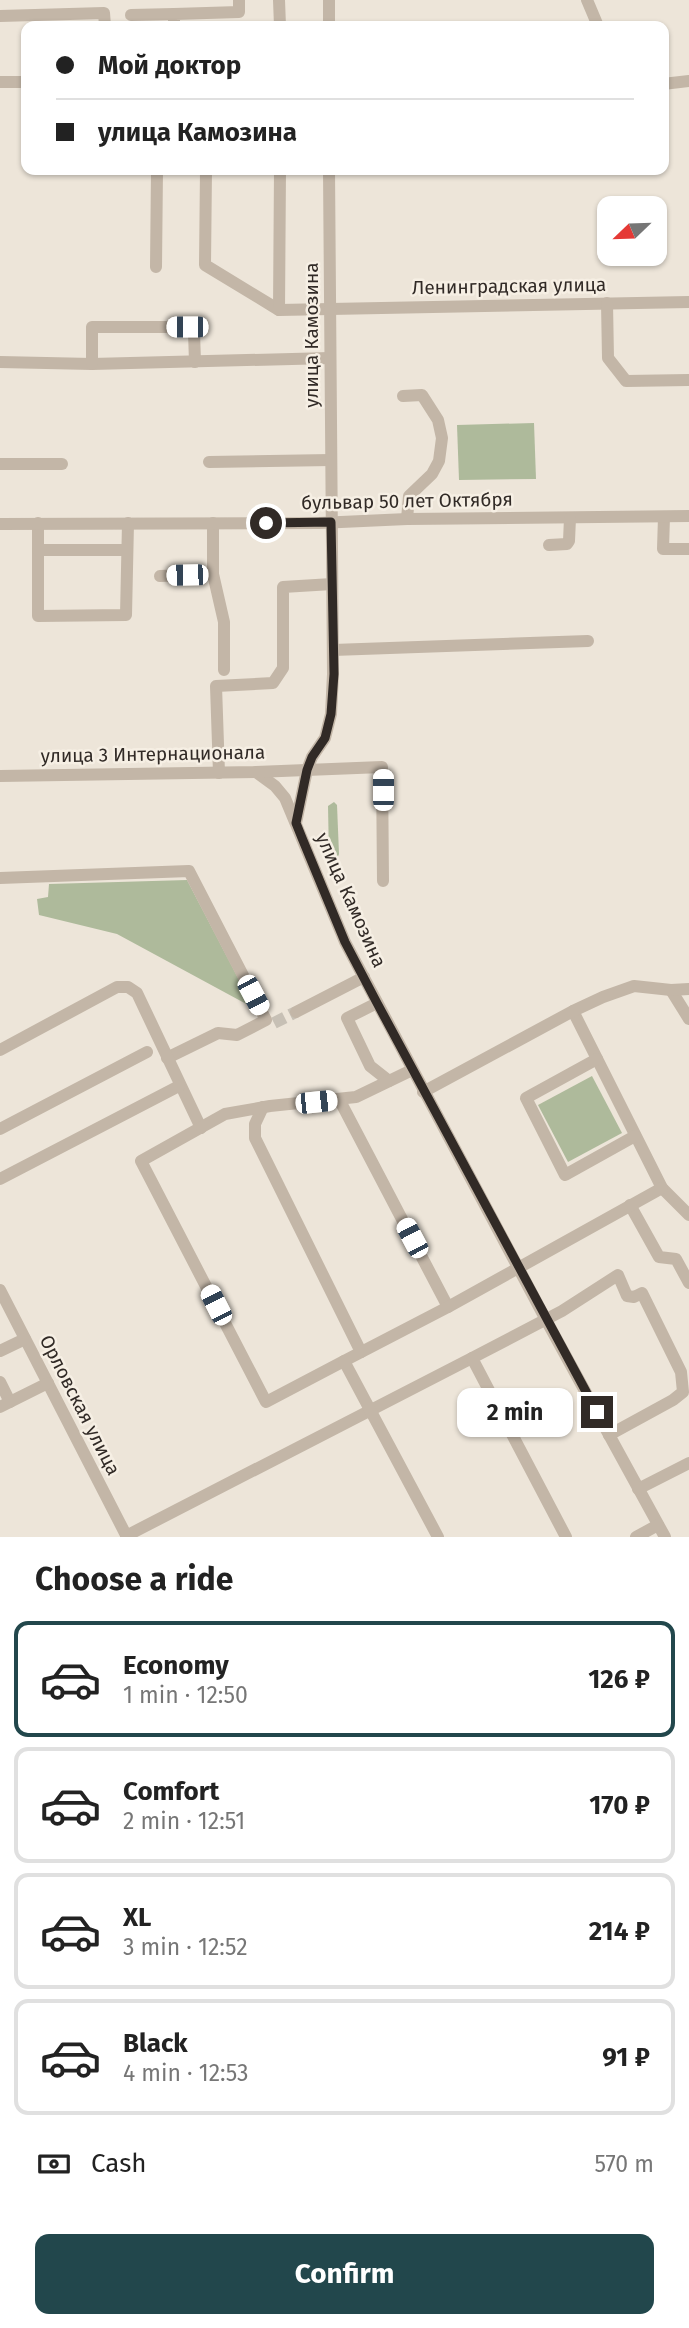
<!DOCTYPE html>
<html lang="en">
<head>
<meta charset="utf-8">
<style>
	:root { --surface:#fff; --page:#f2f2f2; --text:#222; --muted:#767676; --line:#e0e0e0; --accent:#22474c }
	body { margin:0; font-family:"Fira Sans",sans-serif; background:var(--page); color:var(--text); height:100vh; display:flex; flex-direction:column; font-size:26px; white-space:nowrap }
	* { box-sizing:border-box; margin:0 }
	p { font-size:23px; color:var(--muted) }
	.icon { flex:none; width:38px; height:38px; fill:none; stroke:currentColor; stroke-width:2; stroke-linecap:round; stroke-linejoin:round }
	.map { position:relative; height:1537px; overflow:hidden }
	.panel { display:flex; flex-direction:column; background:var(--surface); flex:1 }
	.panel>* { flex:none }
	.guide { position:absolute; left:21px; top:21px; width:648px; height:154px; border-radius:14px; box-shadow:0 2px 5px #0004; display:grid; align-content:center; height:154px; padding:0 35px; background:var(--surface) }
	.needle { width:46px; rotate:247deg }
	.buttons { position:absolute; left:597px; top:196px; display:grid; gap:14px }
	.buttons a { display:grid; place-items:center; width:70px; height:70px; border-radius:14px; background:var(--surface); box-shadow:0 2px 5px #0004; font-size:35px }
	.end { position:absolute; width:32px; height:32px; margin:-16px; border:9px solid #312a26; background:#fff; box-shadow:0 0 0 4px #fff }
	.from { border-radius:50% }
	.bubble { position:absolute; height:49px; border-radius:14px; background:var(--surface); box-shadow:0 2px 5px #0004; font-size:23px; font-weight:700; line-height:49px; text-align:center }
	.car { position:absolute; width:21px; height:42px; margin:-21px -10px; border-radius:9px; box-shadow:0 0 5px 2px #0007; background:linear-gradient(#fff 24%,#345 0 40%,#fff 0 76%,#345 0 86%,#fff 0) }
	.guide b { display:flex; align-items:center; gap:24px; height:66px; font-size:26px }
	.guide b+b { border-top:2px solid var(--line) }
	.guide i { width:18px; height:18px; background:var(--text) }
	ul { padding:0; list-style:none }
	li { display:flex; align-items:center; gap:21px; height:116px; margin:0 14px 10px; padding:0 21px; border:4px solid var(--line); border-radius:14px }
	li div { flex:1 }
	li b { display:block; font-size:26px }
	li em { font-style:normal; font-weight:700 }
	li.active { border-color:var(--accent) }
	li>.icon { width:63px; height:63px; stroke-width:1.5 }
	h2 { padding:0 35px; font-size:32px; line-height:84px }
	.pay { display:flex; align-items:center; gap:18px; height:77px; padding:0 35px; font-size:26px }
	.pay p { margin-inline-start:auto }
	.cta { display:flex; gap:14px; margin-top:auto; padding:14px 35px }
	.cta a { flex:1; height:80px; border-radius:14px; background:var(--accent); color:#fff; font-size:28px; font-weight:700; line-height:80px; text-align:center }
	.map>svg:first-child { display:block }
</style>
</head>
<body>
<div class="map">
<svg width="689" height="1537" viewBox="0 0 689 1537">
	<rect width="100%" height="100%" fill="#ede5d9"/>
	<g fill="#aeba9b">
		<path d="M534 423 536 479 459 480 457 425Z"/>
		<path d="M334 802 337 805 339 854 337 859 334 860 329 857 328 806Z"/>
		<path d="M187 880 250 1001V1006L117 934 39 915 37 899 48 897 49 884Z"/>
		<path d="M592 1076 622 1133 568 1162 538 1105Z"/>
	</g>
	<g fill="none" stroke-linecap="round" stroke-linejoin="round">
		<path stroke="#c7c0b5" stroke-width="12" stroke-dasharray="12 6" stroke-linecap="butt" d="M274 1023 296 1012"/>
		<g stroke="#c3b6a7" stroke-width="12">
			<path d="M279 0 280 26"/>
			<path d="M329 0V26"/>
			<path d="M587 0 598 26"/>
			<path d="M131 15 174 14"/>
			<path d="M0 16 104 13 105 26"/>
			<path d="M174 26V14L239 12V0"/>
			<path d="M0 82H26"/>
			<path d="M663 84 689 81"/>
			<path d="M206 170 205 265 279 310"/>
			<path d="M280 170 279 310 689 302"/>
			<path d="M156 267 157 170"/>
			<path d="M607 303 608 358 626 381 689 380"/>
			<path d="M0 362 92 364 330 358"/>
			<path d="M92 364V327H187L194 332 195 362"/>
			<path d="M403 396 422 395 438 420 442 438 439 461 432 474 409 496 407 519"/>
			<path d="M209 462 331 460"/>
			<path d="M0 464H62"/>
			<path d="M664 517 663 549H689"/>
			<path d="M38 523V616L126 615 128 523"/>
			<path d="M213 523V574L224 622V670"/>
			<path d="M0 524 319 523 407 519 689 516"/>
			<path d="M549 545 567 544 569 541 570 518"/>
			<path d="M38 550H127"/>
			<path d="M160 576 213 574"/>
			<path d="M333 650 588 641"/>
			<path d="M256 772 275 786 285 798 345 942 545 1318 665 1537"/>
			<path d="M219 773 216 686 273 683 283 668V587L332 584"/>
			<path d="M0 776 256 772 382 767 383 881"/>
			<path d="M296 823 307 770 312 757 325 738 331 714 333 674 329 170"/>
			<path d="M0 878 189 871 266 1020 237 1035 218 1033 167 1058"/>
			<path d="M671 990 689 1019"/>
			<path d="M377 1003 347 1018 370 1066 389 1081"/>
			<path d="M573 1011 662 1188 689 1215"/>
			<path d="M296 1012 364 977"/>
			<path d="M0 1050 117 987H128L137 993 201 1128"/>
			<path d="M597 1059 526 1098 565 1175 635 1136"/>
			<path d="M423 1092 573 1011 603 997 634 986 671 990 689 989"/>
			<path d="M339 1099 448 1307"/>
			<path d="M263 1107 255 1124V1138L361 1352"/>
			<path d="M0 1129 147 1052"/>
			<path d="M0 1179 179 1086"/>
			<path d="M630 1205 659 1257 676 1259 689 1283"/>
			<path d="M0 1290 127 1537"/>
			<path d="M0 1351 25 1339"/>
			<path d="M344 1361 266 1402 141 1161 225 1114 270 1106 356 1097 412 1070"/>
			<path d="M0 1382 10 1402"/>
			<path d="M0 1407 48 1383"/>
			<path d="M638 1489 689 1463"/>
			<path d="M126 1536 472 1358"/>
			<path d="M438 1537 344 1361 448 1307 662 1188"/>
			<path d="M566 1537 472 1358 562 1311 618 1275 627 1296 634 1297 642 1293 681 1372 683 1392 673 1400 609 1435"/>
			<path d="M636 1537 658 1525"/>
		</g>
	</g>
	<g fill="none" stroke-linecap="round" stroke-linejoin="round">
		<path stroke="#312a26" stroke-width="9" d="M266 523 331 522 334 674 331 714 325 738 312 757 307 770 296 823 302 838 345 942 377 1003 597 1412"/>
	</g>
	<g text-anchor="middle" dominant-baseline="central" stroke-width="5" stroke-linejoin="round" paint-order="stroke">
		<g font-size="19" fill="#312a26" stroke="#f6efe4">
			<text transform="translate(509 286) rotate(-1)">Ленинградская улица</text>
			<text transform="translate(311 335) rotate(-90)">улица Камозина</text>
			<text transform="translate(407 501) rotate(-1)">бульвар 50 лет Октября</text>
			<text transform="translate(153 754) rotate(-1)">улица 3 Интернационала</text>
			<text transform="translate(351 900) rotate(66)">улица Камозина</text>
			<text transform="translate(80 1405) rotate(63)">Орловская улица</text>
		</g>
	</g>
</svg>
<div class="buttons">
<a><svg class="needle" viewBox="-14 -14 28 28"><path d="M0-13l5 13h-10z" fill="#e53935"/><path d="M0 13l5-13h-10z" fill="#767676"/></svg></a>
</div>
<i class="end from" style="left:266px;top:523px"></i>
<i class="end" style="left:597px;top:1412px"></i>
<div class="bubble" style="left:457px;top:1388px;width:116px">2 min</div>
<i class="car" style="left:187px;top:327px;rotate:270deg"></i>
<i class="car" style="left:187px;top:575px;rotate:269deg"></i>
<i class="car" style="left:383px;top:790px;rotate:0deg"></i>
<i class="car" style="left:253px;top:995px;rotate:152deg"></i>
<i class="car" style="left:316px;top:1102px;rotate:84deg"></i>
<i class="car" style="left:412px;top:1238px;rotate:332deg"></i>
<i class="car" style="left:216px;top:1305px;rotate:333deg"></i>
<div class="guide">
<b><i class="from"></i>Мой доктор</b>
<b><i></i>улица Камозина</b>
</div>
</div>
<section class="panel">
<h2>Choose a ride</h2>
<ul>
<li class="active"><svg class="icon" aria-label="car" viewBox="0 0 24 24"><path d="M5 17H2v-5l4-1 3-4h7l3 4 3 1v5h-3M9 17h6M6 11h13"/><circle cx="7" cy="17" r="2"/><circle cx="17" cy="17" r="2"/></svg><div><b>Economy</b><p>1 min · 12:50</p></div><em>126 ₽</em></li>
<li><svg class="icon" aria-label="car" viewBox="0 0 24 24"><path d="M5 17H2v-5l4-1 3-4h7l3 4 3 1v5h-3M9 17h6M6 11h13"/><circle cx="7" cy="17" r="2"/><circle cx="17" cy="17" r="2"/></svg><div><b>Comfort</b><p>2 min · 12:51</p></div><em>170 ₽</em></li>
<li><svg class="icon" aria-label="car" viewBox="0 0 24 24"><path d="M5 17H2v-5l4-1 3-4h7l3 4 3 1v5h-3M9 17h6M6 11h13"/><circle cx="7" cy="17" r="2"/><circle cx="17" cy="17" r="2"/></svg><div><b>XL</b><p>3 min · 12:52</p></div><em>214 ₽</em></li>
<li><svg class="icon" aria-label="car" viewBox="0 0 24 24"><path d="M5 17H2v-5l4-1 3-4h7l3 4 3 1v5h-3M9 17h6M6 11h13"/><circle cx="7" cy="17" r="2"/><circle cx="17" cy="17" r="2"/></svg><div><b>Black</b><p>4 min · 12:53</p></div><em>91 ₽</em></li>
</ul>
<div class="pay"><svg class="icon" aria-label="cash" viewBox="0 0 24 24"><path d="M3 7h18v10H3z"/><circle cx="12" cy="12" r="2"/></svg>Cash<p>570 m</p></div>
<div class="cta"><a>Confirm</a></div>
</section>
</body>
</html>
